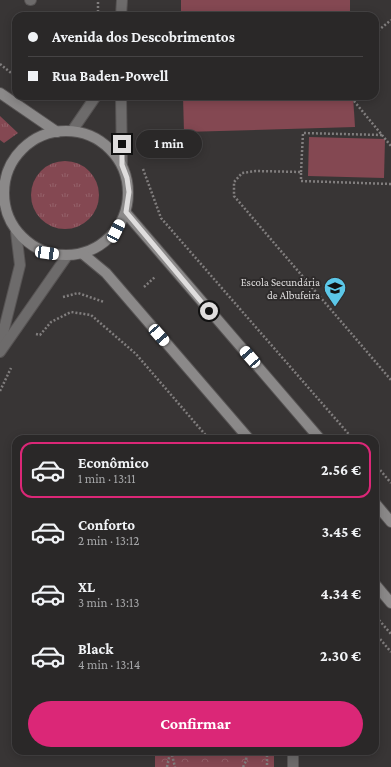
<!DOCTYPE html>
<html lang="pt">
<head>
<meta charset="utf-8">
<style>
	:root { --surface:#2a2828; --page:#323030; --text:#f1f3f6; --muted:#a5a6a8; --line:#464445; --accent:#db2777 }
	body { margin:0; font-family:"Crimson Pro",serif; background:var(--page); color:var(--text); height:100vh; display:flex; flex-direction:column; font-size:15px; white-space:nowrap }
	* { box-sizing:border-box; margin:0 }
	p { font-size:13px; color:var(--muted) }
	.icon { flex:none; width:22px; height:22px; fill:none; stroke:currentColor; stroke-width:2; stroke-linecap:round; stroke-linejoin:round }
	.map { position:relative; flex:1; overflow:hidden }
	.side { position:absolute; left:12px; top:435px; width:367px; height:320px; display:flex; flex-direction:column; background:var(--surface); border-radius:12px; box-shadow:0 2px 10px #0003,0 0 0 1px var(--line) }
	.side>* { flex:none }
	.guide { position:absolute; left:12px; top:12px; width:367px; height:88px; border-radius:12px; box-shadow:0 2px 10px #0003,0 0 0 1px var(--line); display:grid; align-content:center; height:88px; padding:0 16px; background:var(--surface) }
	.end { position:absolute; width:18px; height:18px; margin:-9px; border:5px solid #dfdddd; background:#111; box-shadow:0 0 0 2px #111 }
	.from { border-radius:50% }
	.bubble { position:absolute; height:28px; border-radius:14px; background:var(--surface); box-shadow:0 2px 10px #0003,0 0 0 1px var(--line); font-size:13px; font-weight:700; line-height:28px; text-align:center }
	.car { position:absolute; width:12px; height:24px; margin:-12px -6px; border-radius:5px; box-shadow:0 0 3px 1px #0007; background:linear-gradient(#fff 24%,#345 0 40%,#fff 0 76%,#345 0 86%,#fff 0) }
	.guide b { display:flex; align-items:center; gap:14px; height:38px; font-size:15px }
	.guide b+b { border-top:1px solid var(--line) }
	.guide i { width:10px; height:10px; background:var(--text) }
	ul { padding:7px 0 0; list-style:none }
	li { display:flex; align-items:center; gap:12px; height:56px; margin:0 8px 6px; padding:0 8px; border:2px solid transparent; border-radius:12px }
	li div { flex:1 }
	li b { display:block; font-size:15px }
	li em { font-style:normal; font-weight:700 }
	li.current { border-color:var(--accent) }
	li>.icon { width:36px; height:36px; stroke-width:1.5 }
	.button { display:flex; gap:8px; margin-top:auto; padding:8px 16px }
	.button a { flex:1; height:46px; border-radius:24px; background:var(--accent); color:#fff; font-size:16px; font-weight:700; line-height:46px; text-align:center }
	.map>svg:first-child { display:block }
</style>
</head>
<body>
<div class="map">
<svg width="391" height="767" viewBox="0 0 391 767">
	<defs>
		<pattern id="grass-tufts" width="24" height="20" patternUnits="userSpaceOnUse"><rect width="24" height="20" fill="#844852"/><path d="M3 7l-1-3M5 7V3M7 7l1-3M15 17l-1-3M17 17v-4M19 17l1-3" fill="none" stroke="#95626a"/></pattern>
		<pattern id="park-crowns" width="20" height="18" patternUnits="userSpaceOnUse"><rect width="20" height="18" fill="#844852"/><path d="M2 6a3 3 0 1 1 6 0M12 15a3 3 0 1 1 6 0" fill="none" stroke="#95626a"/></pattern>
	</defs>
	<rect width="100%" height="100%" fill="#383535"/>
	<g fill="url(#grass-tufts)">
		<path d="M0 116 18 133 4 143 0 140Z"/>
		<circle cx="65" cy="195" r="34"/>
	</g>
	<rect fill="url(#park-crowns)" x="155" y="751" width="119" height="16"/>
	<g fill="#844852">
		<rect x="181" y="0" width="169" height="16"/>
		<path d="M183 96H353L355 127 184 132Z"/>
		<path d="M309 137 385 139 384 178 308 176Z"/>
	</g>
	<g fill="none" stroke-linecap="round" stroke-linejoin="round">
		<g stroke="#565353" stroke-width="12">
			<path id="service" d="M30 0H31"/>
		</g>
		<g stroke="#565353" stroke-width="12">
			<path id="minor" d="M293 751V767"/>
		</g>
		<g stroke="#565353" stroke-width="12">
			<g id="tertiary">
				<path d="M121 16 122 0"/>
				<path d="M121 96 122 165"/>
				<path d="M72 131 96 96"/>
				<path d="M0 345 20 265 16 232"/>
				<path d="M0 352 67 256"/>
			</g>
		</g>
		<g stroke="#565353" stroke-width="12">
			<g id="secondary">
				<path d="M0 93 57 132"/>
				<circle cx="66" cy="193" r="62"/>
				<path d="M126 213 320 439"/>
				<path d="M83 254 106 273 249 439"/>
				<path d="M375 503 391 522"/>
				<path d="M375 584 391 603"/>
			</g>
		</g>
		<g stroke="#817e7e" stroke-width="2.5" stroke-dasharray="2 2" stroke-linecap="butt">
			<path d="M98 16V0"/>
			<path d="M375 33 391 20"/>
			<path d="M0 64 16 77"/>
			<path d="M354 101 391 146"/>
			<path d="M143 169 161 218 353 439"/>
			<path d="M301 172 303 133 382 135"/>
			<path d="M391 184 301 181V172L256 171 242 173 234 182V196L391 380"/>
			<path d="M144 287 155 277"/>
			<path d="M63 297 78 293 104 302"/>
			<path d="M36 334 40 335 51 322 71 312 91 315 136 354 209 439"/>
			<path d="M0 391 11 368"/>
			<path d="M375 464 391 483"/>
			<path d="M379 620 391 634"/>
			<path d="M375 633 391 652"/>
			<path d="M171 751 175 767"/>
			<path d="M267 751V767"/>
			<path d="M167 767 170 753"/>
			<path d="M243 767 246 761 247 751"/>
		</g>
		<use href="#service" stroke="#6d6b6b" stroke-width="10"/>
		<use href="#minor" stroke="#6d6b6b" stroke-width="10"/>
		<use href="#tertiary" stroke="#6d6b6b" stroke-width="10"/>
		<use href="#secondary" stroke="#8b8989" stroke-width="10"/>
	</g>
	<g fill="none" stroke-linecap="round" stroke-linejoin="round">
		<path stroke="#dfdddd" stroke-width="5" d="M122 144V165L127 178 129 192 126 212 209 311"/>
	</g>
	<defs>
		<g id="school-pin" transform="scale(1.15)"><path d="M0 17L-7.5 6A9.5 9.5 0 1 1 7.5 6Z" fill="#5cc7e8" stroke="#2e2b2b"/><path d="M0-5L7-2L0 1L-7-2ZM-4 1L0 2.5L4 1V4Q0 6-4 4Z" fill="#111"/></g>
	</defs>
	<g fill-rule="evenodd">
		<use href="#school-pin" x="335" y="288"/>
	</g>
	<g text-anchor="middle" dominant-baseline="central" stroke-width="4" stroke-linejoin="round" paint-order="stroke">
		<g font-size="11" fill="#dfdddd" stroke="#2e2b2b" text-anchor="end">
			<text x="320" y="282">Escola Secundária<tspan x="320" dy="13">de Albufeira</tspan></text>
		</g>
	</g>
</svg>
<i class="end from" style="left:209px;top:311px"></i>
<i class="end" style="left:122px;top:144px"></i>
<div class="bubble" style="left:136px;top:130px;width:66px">1 min</div>
<i class="car" style="left:116px;top:231px;rotate:27deg"></i>
<i class="car" style="left:47px;top:253px;rotate:98deg"></i>
<i class="car" style="left:159px;top:335px;rotate:139deg"></i>
<i class="car" style="left:250px;top:357px;rotate:319deg"></i>
<div class="guide">
<b><i class="from"></i>Avenida dos Descobrimentos</b>
<b><i></i>Rua Baden-Powell</b>
</div>
<section class="side">
<ul>
<li class="current"><svg class="icon" aria-label="car" viewBox="0 0 24 24"><path d="M5 17H2v-5l4-1 3-4h7l3 4 3 1v5h-3M9 17h6M6 11h13"/><circle cx="7" cy="17" r="2"/><circle cx="17" cy="17" r="2"/></svg><div><b>Econômico</b><p>1 min · 13:11</p></div><em>2.56 €</em></li>
<li><svg class="icon" aria-label="car" viewBox="0 0 24 24"><path d="M5 17H2v-5l4-1 3-4h7l3 4 3 1v5h-3M9 17h6M6 11h13"/><circle cx="7" cy="17" r="2"/><circle cx="17" cy="17" r="2"/></svg><div><b>Conforto</b><p>2 min · 13:12</p></div><em>3.45 €</em></li>
<li><svg class="icon" aria-label="car" viewBox="0 0 24 24"><path d="M5 17H2v-5l4-1 3-4h7l3 4 3 1v5h-3M9 17h6M6 11h13"/><circle cx="7" cy="17" r="2"/><circle cx="17" cy="17" r="2"/></svg><div><b>XL</b><p>3 min · 13:13</p></div><em>4.34 €</em></li>
<li><svg class="icon" aria-label="car" viewBox="0 0 24 24"><path d="M5 17H2v-5l4-1 3-4h7l3 4 3 1v5h-3M9 17h6M6 11h13"/><circle cx="7" cy="17" r="2"/><circle cx="17" cy="17" r="2"/></svg><div><b>Black</b><p>4 min · 13:14</p></div><em>2.30 €</em></li>
</ul>
<div class="button"><a>Confirmar</a></div>
</section>
</div>
</body>
</html>
